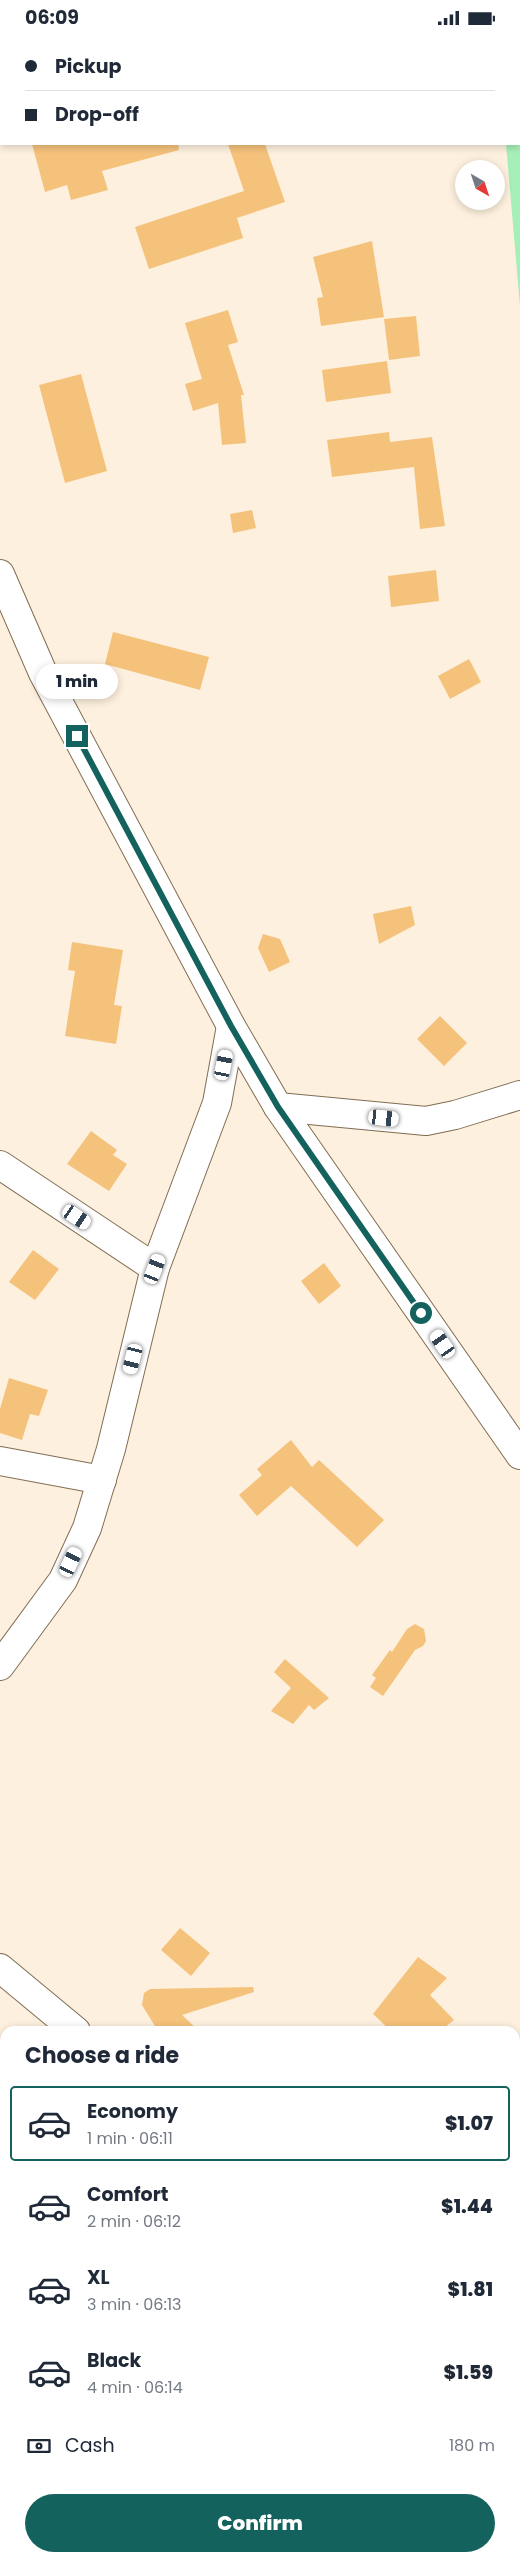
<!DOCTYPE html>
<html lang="en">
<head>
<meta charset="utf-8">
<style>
	:root { --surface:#fff; --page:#f2f2f3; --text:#1f2937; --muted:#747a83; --line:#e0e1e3; --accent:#14625d }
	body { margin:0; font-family:Poppins,sans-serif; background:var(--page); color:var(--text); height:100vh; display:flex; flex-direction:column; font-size:19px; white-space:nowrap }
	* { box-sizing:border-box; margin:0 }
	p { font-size:16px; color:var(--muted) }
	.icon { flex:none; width:28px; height:28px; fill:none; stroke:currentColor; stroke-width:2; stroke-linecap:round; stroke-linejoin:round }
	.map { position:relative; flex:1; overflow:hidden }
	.sheet { position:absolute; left:0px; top:1991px; width:520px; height:536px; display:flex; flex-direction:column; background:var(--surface); border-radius:15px 15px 0 0; box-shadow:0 2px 8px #0003 }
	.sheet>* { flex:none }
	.top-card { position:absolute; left:0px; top:0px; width:520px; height:110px; box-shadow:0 2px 8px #0003; display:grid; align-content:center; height:110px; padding:0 25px; background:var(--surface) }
	.needle { width:32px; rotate:141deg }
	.controls { position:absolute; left:455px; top:125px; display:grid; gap:10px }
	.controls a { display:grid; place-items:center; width:50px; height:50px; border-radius:50%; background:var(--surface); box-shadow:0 2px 8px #0003; font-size:25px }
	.end { position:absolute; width:22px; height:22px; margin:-11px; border:6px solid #14625d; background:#fff; box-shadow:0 0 0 2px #fff }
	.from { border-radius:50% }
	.bubble { position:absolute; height:35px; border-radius:18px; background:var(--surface); box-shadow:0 2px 8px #0003; font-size:16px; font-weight:800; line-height:35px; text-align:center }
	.car { position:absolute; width:15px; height:30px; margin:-15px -8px; border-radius:6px; box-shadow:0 0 4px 1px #0007; background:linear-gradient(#fff 24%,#345 0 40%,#fff 0 76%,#345 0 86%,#fff 0) }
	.top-card b { display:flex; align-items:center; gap:18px; height:48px; font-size:19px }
	.top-card b+b { border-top:1px solid var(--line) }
	.top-card i { width:12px; height:12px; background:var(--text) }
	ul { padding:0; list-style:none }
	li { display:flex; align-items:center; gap:15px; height:75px; margin:0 10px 8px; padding:0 15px; border:2px solid transparent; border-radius:5px }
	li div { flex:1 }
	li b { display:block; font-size:19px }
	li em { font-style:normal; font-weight:800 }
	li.active { border-color:var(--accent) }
	li>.icon { width:45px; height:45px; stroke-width:1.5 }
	h2 { padding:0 25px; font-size:22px; line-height:60px }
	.pay { display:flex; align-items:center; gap:12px; height:55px; padding:0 25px; font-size:19px }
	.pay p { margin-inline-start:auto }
	.cta { display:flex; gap:10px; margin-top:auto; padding:10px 25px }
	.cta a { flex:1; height:58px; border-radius:30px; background:var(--accent); color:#fff; font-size:20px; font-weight:800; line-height:58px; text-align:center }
	.status { display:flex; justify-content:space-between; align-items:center; height:35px; padding:0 25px; background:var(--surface); direction:ltr }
	.status svg { height:14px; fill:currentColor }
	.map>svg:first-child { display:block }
</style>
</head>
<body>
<div class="status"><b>06:09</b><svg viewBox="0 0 49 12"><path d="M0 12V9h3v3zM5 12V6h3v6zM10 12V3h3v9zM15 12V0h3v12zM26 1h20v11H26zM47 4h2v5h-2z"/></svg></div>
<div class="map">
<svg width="520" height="2527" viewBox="0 0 520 2527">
	<rect width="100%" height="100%" fill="#fdf0de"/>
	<path fill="#f9e0ea" d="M515 2049 520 2054V2527H0V2313L5 2310V2522H515Z"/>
	<path fill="#a7efb8" d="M520 68V271L506 109H519Z"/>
	<g fill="#f5c27c">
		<path d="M32 109H178L179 115 102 136 108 155 71 165 67 150 45 157Z"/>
		<path d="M228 109H265L285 167 237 183 243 203 149 234 135 192 244 156Z"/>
		<path d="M372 206 384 282 321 291 317 263 323 262 313 222Z"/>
		<path d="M228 275 238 307 228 310 244 360H241L246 408 222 410 218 368 193 376 185 349 202 344 185 288Z"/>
		<path d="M416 281 420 321 389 325 384 284Z"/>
		<path d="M387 326 391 358 326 367 322 335Z"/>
		<path d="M81 339 107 436 65 448 39 350Z"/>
		<path d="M389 397 390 407 432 402 445 491 420 494 414 432 332 442 327 405Z"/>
		<path d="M252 475 256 493 233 498 230 479Z"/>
		<path d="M436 535 439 566 391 572 388 541Z"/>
		<path d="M113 597 209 622 200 655 105 629Z"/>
		<path d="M469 624 481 647 450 664 438 641Z"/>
		<path d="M411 871 415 890 379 909 373 879Z"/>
		<path d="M263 899 280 904 290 927 269 937 258 913Z"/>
		<path d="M72 907 123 915 114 970 122 971 116 1009 65 1001 75 936 68 935Z"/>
		<path d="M440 981 467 1008 444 1031 417 1004Z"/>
		<path d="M91 1096 117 1115 113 1120 127 1129 109 1156 67 1129Z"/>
		<path d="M33 1215 59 1234 35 1265 9 1247Z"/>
		<path d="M324 1228 341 1251 319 1269 301 1246Z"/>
		<path d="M9 1343 48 1355 39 1381 30 1379 22 1405 0 1398V1374Z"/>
		<path d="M291 1405 312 1432 319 1425 384 1485 357 1512 291 1451 257 1481 239 1460 262 1440 257 1434Z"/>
		<path d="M415 1589 424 1594 426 1606 423 1611 415 1615 383 1661 370 1652 376 1643 372 1640 390 1615 392 1617 407 1594Z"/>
		<path d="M285 1624 329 1663 314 1675 309 1670 293 1689 271 1676 291 1653 274 1637Z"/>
		<path d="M180 1893 210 1918 191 1941 161 1915Z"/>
		<path d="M418 1922 447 1943 430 1960 454 1985 440 1996H391L373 1979Z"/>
		<path d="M253 1952 254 1957 182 1980 199 1996H158L142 1970 144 1958 150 1954Z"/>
	</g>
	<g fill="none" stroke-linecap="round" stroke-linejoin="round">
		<g stroke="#816d53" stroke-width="30">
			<g id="minor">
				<path d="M0 539 43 638 231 991 278 1072 520 1420"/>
				<path d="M278 1072 426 1086 455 1080 520 1060"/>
				<path d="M0 1130 155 1233"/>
				<path d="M0 1426 102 1445"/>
				<path d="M0 1631 63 1545 87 1493 111 1414 155 1233 217 1068 231 991"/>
				<path d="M0 1933 76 1996"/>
				<path d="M0 2274 5 2268"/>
				<path d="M515 2439 520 2459"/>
				<path d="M0 2448 5 2446"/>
			</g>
		</g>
		<use href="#minor" stroke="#fff" stroke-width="28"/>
	</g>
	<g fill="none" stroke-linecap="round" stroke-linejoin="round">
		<path stroke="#14625d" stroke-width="6" d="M77 701 231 991 278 1072 421 1278"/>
	</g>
</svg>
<div class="controls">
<a><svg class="needle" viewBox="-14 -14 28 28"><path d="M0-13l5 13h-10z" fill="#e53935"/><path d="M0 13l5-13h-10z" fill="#747a83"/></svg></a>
</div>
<i class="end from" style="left:421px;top:1278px"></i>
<i class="end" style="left:77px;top:701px"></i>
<div class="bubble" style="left:36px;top:629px;width:82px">1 min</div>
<i class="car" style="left:224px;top:1030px;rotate:11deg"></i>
<i class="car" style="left:384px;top:1083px;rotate:96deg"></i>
<i class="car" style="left:77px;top:1182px;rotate:124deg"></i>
<i class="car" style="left:155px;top:1234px;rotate:21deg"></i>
<i class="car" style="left:443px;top:1309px;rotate:325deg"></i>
<i class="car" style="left:133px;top:1324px;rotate:194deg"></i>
<i class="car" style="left:71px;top:1527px;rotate:25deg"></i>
<div class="top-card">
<b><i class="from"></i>Pickup</b>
<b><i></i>Drop-off</b>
</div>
<section class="sheet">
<h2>Choose a ride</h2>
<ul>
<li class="active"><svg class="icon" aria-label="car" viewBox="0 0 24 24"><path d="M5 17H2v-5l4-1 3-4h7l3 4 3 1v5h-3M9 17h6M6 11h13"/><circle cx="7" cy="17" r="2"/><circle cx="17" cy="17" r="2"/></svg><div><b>Economy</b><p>1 min · 06:11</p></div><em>$1.07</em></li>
<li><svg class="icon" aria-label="car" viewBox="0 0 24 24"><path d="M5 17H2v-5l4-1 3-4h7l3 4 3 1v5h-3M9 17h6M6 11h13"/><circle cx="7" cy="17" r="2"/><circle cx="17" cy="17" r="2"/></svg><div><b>Comfort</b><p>2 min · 06:12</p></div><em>$1.44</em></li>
<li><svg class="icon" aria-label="car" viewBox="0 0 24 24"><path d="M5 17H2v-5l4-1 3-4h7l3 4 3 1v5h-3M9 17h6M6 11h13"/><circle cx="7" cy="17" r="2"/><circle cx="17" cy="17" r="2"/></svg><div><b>XL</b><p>3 min · 06:13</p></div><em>$1.81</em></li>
<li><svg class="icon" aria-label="car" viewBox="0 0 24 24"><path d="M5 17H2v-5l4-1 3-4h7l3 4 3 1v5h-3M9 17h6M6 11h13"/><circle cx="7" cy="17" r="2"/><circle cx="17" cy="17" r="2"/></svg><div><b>Black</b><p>4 min · 06:14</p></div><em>$1.59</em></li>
</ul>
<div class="pay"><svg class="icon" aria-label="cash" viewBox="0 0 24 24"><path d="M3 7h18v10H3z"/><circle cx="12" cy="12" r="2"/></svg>Cash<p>180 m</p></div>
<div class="cta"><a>Confirm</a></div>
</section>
</div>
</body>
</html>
